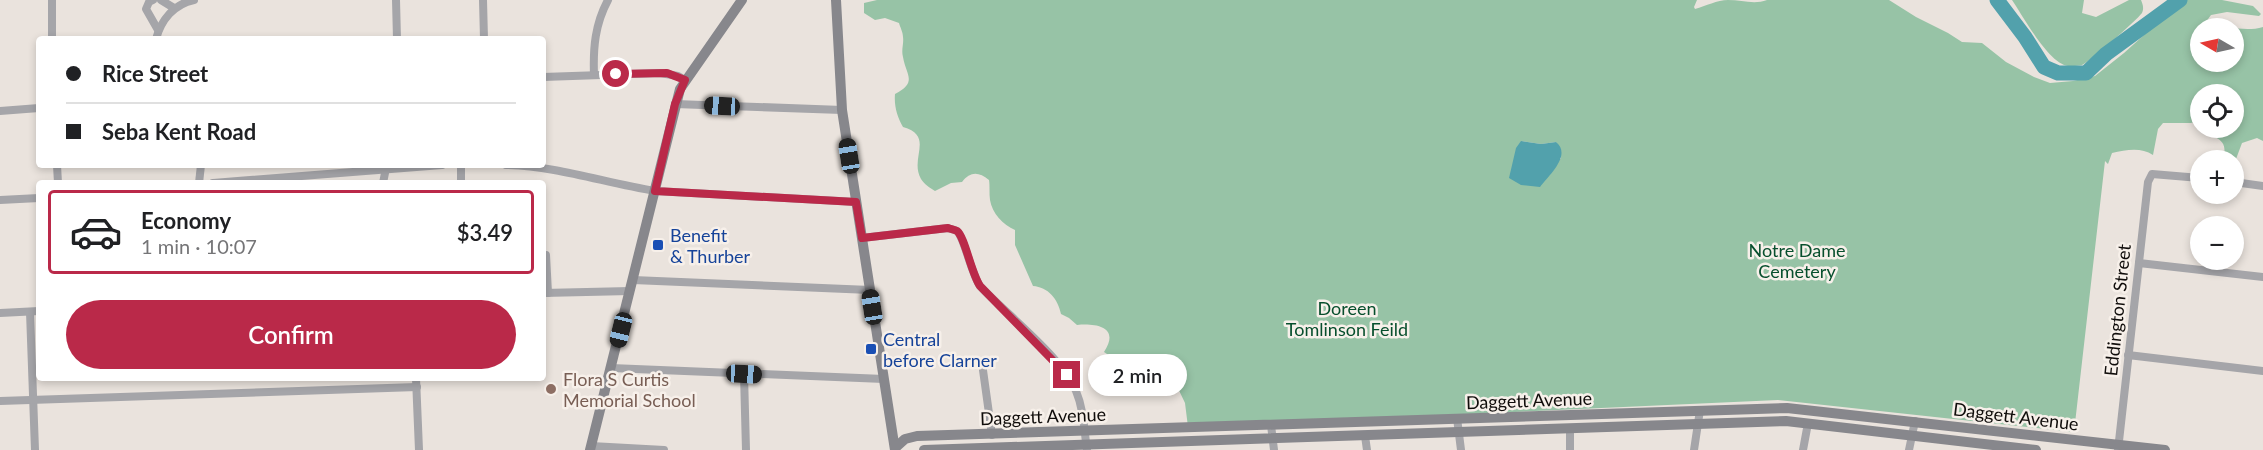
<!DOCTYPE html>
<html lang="en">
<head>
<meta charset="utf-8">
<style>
	:root { --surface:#fff; --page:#f2f2f2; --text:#202124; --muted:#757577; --line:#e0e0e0; --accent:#ba2949 }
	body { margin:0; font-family:Lato,sans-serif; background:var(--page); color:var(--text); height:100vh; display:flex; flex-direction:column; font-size:22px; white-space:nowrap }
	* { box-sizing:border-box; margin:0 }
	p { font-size:20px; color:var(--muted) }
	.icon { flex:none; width:33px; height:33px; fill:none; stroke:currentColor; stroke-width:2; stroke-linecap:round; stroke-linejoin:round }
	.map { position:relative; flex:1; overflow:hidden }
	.details { position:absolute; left:36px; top:180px; width:510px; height:201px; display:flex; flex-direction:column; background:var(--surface); border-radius:6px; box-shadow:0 3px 9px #0003 }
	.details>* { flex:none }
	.hud { position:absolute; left:36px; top:36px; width:510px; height:132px; border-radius:6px; box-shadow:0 3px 9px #0003; display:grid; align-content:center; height:132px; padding:0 30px; background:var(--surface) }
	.needle { width:39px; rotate:279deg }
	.buttons { position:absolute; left:2190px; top:18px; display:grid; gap:12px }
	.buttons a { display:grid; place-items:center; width:54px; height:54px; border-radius:50%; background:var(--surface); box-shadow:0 3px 9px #0003; font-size:30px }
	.end { position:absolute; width:27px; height:27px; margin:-14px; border:8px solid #ba2949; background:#fff; box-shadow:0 0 0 3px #fff }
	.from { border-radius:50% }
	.bubble { position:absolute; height:42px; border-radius:21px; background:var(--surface); box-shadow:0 3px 9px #0003; font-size:20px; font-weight:600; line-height:42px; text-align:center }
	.car { position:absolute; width:18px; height:36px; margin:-18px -9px; border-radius:8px; box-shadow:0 0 4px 2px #0007; background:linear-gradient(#222 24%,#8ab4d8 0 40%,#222 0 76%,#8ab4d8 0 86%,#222 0) }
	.hud b { display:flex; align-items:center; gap:21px; height:57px; font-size:22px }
	.hud b+b { border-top:2px solid var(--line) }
	.hud i { width:15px; height:15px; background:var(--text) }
	ul { padding:10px 0 0; list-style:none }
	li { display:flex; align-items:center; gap:18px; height:84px; margin:0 12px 9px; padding:0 18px; border:3px solid transparent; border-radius:6px }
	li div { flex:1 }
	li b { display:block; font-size:22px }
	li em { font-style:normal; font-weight:600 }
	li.on { border-color:var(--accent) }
	li>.icon { width:54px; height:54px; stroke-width:1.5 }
	.cta { display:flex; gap:12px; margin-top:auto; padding:12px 30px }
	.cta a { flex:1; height:69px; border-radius:36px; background:var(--accent); color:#fff; font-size:24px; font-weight:600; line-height:69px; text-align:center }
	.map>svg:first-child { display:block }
</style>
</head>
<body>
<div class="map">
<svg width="2263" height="450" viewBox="0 0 2263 450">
	<rect width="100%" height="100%" fill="#eae3dd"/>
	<g fill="#97c3a6" fill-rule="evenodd">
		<path d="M877 0H1697L1694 7 1695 9C1706 6 1717 0 1728 0 1742 0 1754 5 1767 0H1889L1916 17 1948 33 1962 42 1982 43 2006 62 2034 77 2050 83 2073 81 2095 76 2124 53 2174 8 2187 0H2222L2253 6 2261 14 2259 16 2227 12 2211 15 2203 26C2223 24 2243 33 2263 27V141L2257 138 2242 143 2236 159 2239 182H2234V160H2224C2225 147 2226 142 2213 136V128H2234V94H2200V120L2191 123H2163L2158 129 2153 155C2141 147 2126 150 2112 153L2108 164 2105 161 2074 432 1778 400 1188 427 1185 403 1175 382 1150 372 1131 375 1118 373 1110 356 1104 352C1120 328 1098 323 1077 325L1069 318 1061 314C1058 299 1048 287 1033 286L1015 245V230C1003 225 992 213 990 200 989 193 990 186 989 180 978 171 970 172 962 182L951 183 935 191C930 188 924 184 921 179 909 158 935 136 903 127 897 116 894 106 895 94 918 82 906 75 903 57 901 50 904 44 903 37 903 32 900 27 899 23L885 18 875 20 864 13V3ZM2200 28H2234V62H2200ZM1521 141 1541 144 1556 142 1561 159Z"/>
		<path d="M2012 0H2084L2082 13 2096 17 2129 0H2141C2143 5 2144 8 2142 13 2136 21 2089 62 2082 65 2079 66 2071 66 2068 66 2048 63 2023 16 2012 0Z"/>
	</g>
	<path fill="#52a1ac" d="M1521 141 1541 144 1556 142C1572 155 1549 175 1540 187L1521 185 1509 178 1516 148Z"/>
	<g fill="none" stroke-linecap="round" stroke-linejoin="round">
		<path stroke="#52a1ac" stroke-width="15" d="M1997 0 2025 37 2044 67 2058 73H2086L2106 54 2180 0"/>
		<g stroke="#a5a5a9" stroke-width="8">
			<path d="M52 0V39"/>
			<path d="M153 0 149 2 146 9 158 30"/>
			<path d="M161 0 174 8"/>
			<path d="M396 0 397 39"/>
			<path d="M483 0 484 39"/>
			<path d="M156 39C161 20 174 4 194 0"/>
			<path d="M594 75C593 48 595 24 608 0"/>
			<path d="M543 77 660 73 678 76 685 80"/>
			<path d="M675 104 842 110"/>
			<path d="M0 111 39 108"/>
			<path d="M57 165 58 183"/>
			<path d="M461 165V183"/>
			<path d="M506 165C557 166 605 183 655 191L857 202"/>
			<path d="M2234 182 2263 186"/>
			<path d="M199 183 201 165"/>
			<path d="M213 183 442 165"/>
			<path d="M383 183 386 168"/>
			<path d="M0 200 39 198"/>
			<path d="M862 238 948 228C951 229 955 230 957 231 964 237 971 273 980 286 1007 315 1061 356 1076 391 1084 410 1084 430 1087 450"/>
			<path d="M546 255 548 293"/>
			<path d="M2139 263 2263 277"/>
			<path d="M633 280 870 290"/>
			<path d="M543 293 630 291"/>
			<path d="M30 312 35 450"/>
			<path d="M0 313 39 311"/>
			<path d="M2128 355 2263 371"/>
			<path d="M982 363 992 435"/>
			<path d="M611 368 884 379"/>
			<path d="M744 374 746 450"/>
			<path d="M416 378 419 450"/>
			<path d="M0 401 417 387"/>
			<path d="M1457 418 1461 450"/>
			<path d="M1271 425 1274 450"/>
			<path d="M1365 436 1367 450"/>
			<path d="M591 446 664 450"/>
			<path d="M1570 450V429"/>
			<path d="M1694 450 1700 410"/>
			<path d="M1803 450 1808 423"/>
			<path d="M1909 450 1915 421"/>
			<path d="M2118 450 2148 182 2152 174 2200 178"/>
		</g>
		<g stroke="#87878c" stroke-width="10">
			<path d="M836 0 842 110 895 450"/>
			<path d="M895 448 905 439 917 436 1787 408 2165 450"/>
			<path d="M590 450 680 89 742 0"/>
			<path d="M924 450 1786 421 2036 450"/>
		</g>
	</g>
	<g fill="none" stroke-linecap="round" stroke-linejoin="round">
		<path stroke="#ba2949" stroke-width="8" d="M616 74 667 73 685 80 675 104 655 191 856 202 862 238 948 228C951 229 955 230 957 231 965 237 971 273 980 286L1067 375"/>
	</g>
	<g fill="#1a4fb4" stroke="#f7f0ea" stroke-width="2">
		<rect x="652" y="239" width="12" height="12" rx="3"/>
		<rect x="865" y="343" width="12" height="12" rx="3"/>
	</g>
	<circle fill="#8d6e63" stroke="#f7f0ea" stroke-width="2" cx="551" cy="389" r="6"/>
	<g text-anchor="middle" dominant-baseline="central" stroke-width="5" stroke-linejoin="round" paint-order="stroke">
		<g font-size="18" fill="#164399" stroke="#f7f0ea" text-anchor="start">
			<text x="670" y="235">Benefit<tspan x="670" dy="21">&amp; Thurber</tspan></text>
			<text x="883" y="339">Central<tspan x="883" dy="21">before Clarner</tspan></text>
		</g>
		<g font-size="18" fill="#074f2d" stroke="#f7f0ea">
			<text x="1797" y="250">Notre Dame<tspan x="1797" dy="21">Cemetery</tspan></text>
			<text x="1347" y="308">Doreen<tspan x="1347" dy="21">Tomlinson Feild</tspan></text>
		</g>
		<g font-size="18" fill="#100d0b" stroke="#f7f0ea">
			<text transform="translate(2117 310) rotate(-84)">Eddington Street</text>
			<text transform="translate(1529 400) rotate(-2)">Daggett Avenue</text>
			<text transform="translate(1043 416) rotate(-2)">Daggett Avenue</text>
			<text transform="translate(2016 416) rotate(7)">Daggett Avenue</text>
		</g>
		<g font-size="18" fill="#785e54" stroke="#f7f0ea" text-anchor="start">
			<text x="563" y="379">Flora S Curtis<tspan x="563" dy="21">Memorial School</tspan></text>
		</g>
	</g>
</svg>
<div class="buttons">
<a><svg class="needle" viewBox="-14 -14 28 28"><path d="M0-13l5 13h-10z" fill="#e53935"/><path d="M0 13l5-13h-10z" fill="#757577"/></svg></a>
<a><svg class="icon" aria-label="locate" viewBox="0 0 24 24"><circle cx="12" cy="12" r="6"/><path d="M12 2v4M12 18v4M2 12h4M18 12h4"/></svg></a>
<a>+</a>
<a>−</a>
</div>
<i class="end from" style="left:616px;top:74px"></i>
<i class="end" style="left:1067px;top:375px"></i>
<div class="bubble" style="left:1088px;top:354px;width:99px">2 min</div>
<i class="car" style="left:722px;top:106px;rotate:273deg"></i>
<i class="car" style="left:849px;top:156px;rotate:351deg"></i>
<i class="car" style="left:872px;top:307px;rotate:351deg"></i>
<i class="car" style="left:621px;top:330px;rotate:194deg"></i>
<i class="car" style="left:744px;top:374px;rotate:93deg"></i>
<div class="hud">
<b><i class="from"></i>Rice Street</b>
<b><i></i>Seba Kent Road</b>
</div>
<section class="details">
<ul>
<li class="on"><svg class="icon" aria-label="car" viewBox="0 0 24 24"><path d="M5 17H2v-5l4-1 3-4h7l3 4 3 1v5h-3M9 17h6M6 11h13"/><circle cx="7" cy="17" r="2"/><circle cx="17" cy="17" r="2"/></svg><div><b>Economy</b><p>1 min · 10:07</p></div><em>$3.49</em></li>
</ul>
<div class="cta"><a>Confirm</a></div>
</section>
</div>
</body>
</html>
